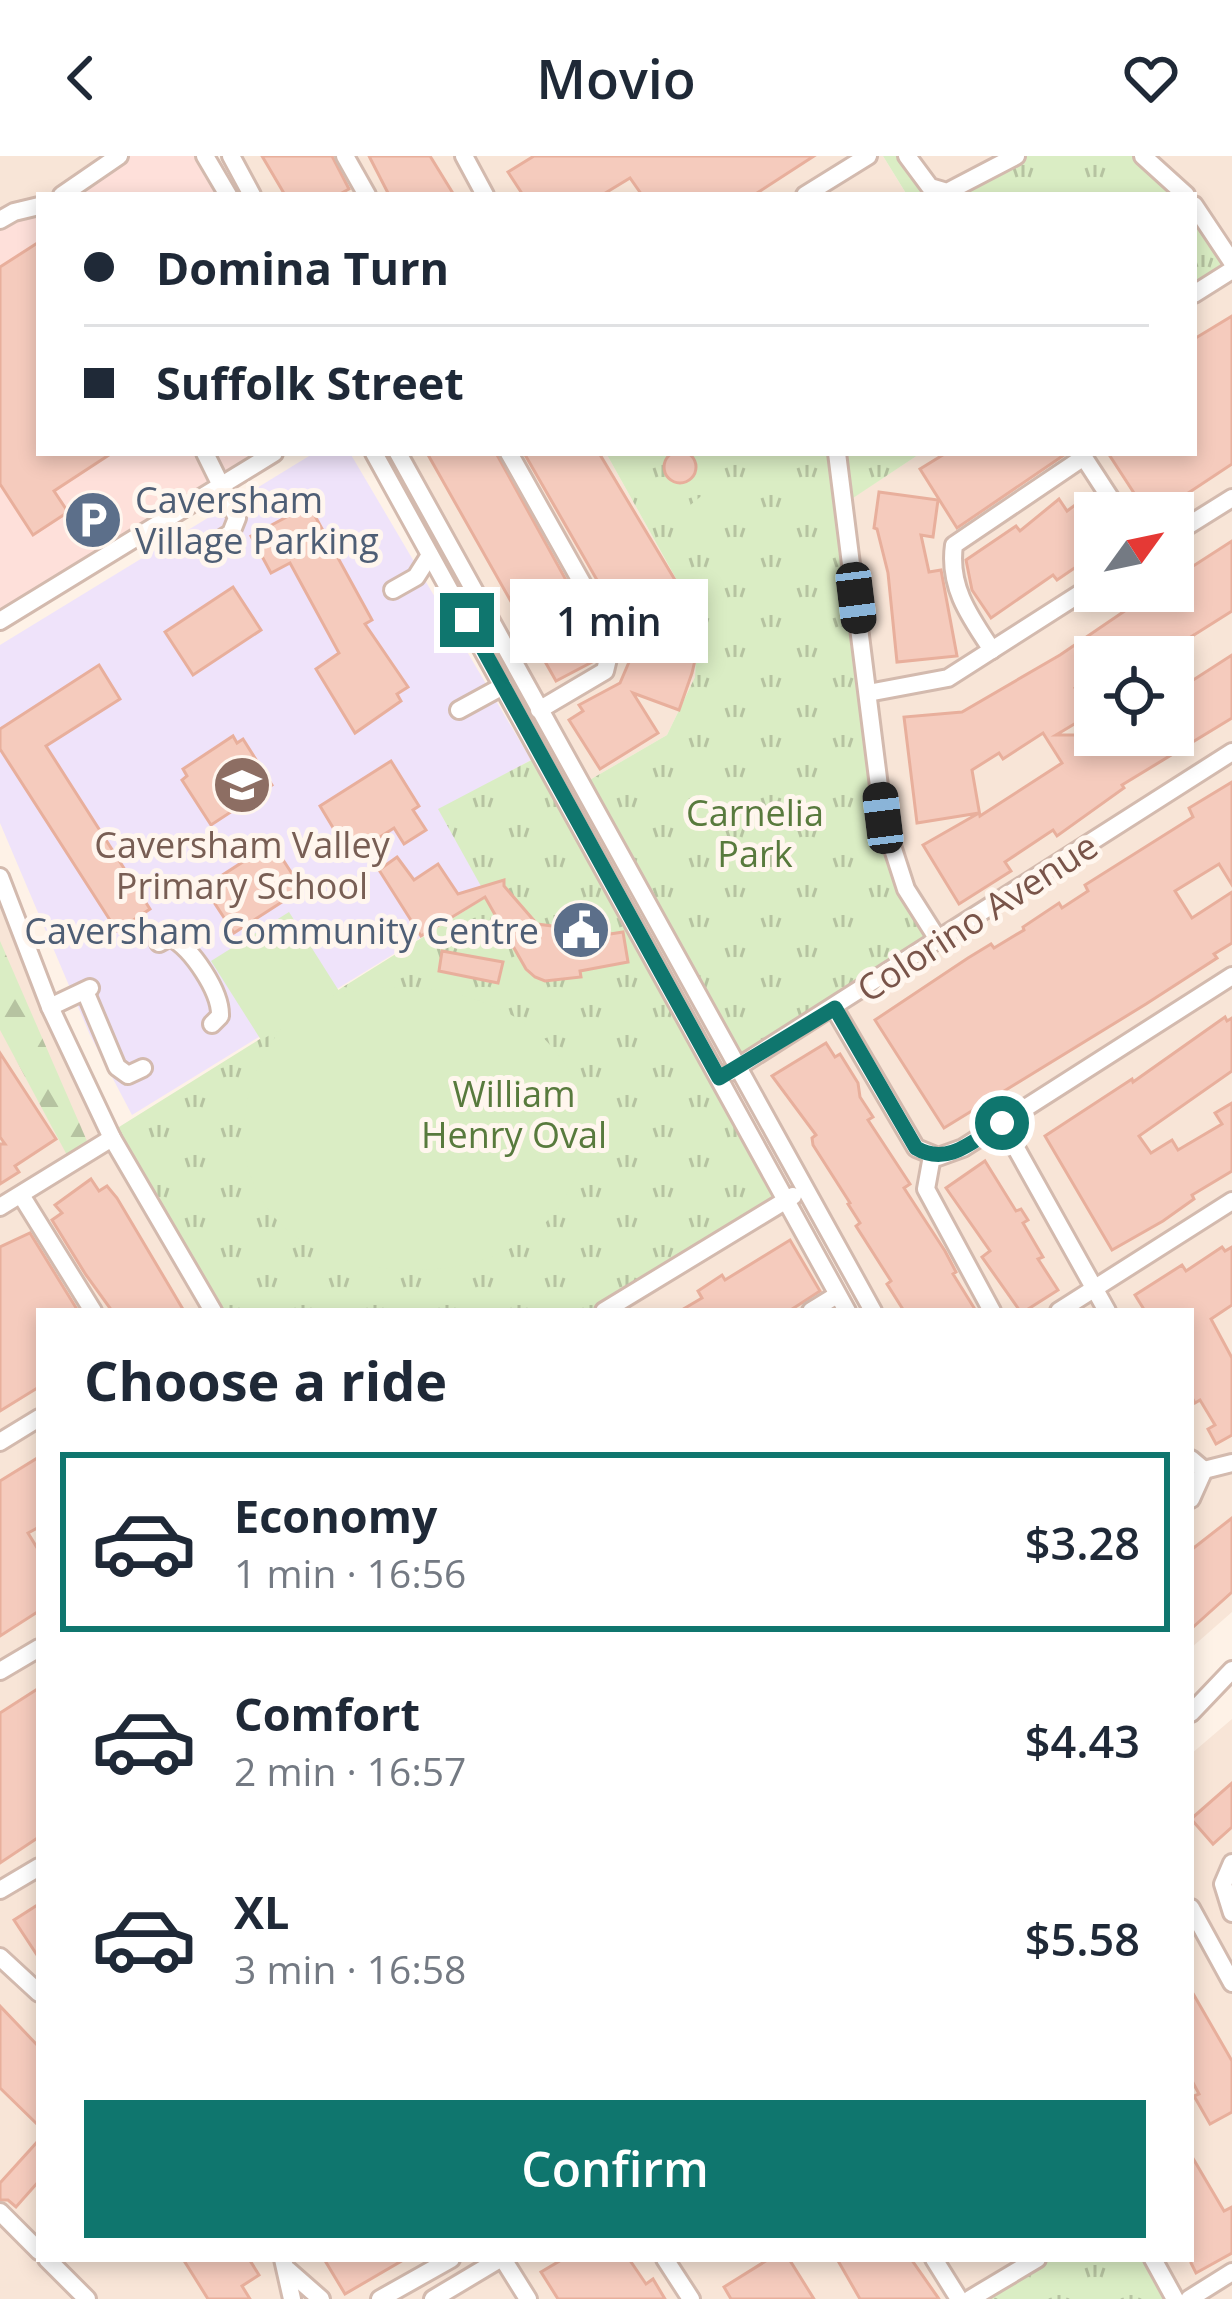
<!DOCTYPE html>
<html lang="en">
<head>
<meta charset="utf-8">
<style>
	:root { --surface:#fff; --page:#f2f2f3; --text:#1f2937; --muted:#747a83; --line:#e0e1e3; --accent:#0f766e }
	body { margin:0; font-family:"Open Sans",sans-serif; background:var(--page); color:var(--text); height:100vh; display:flex; flex-direction:column; font-size:45px; white-space:nowrap }
	* { box-sizing:border-box; margin:0 }
	p { font-size:39px; color:var(--muted) }
	.icon { flex:none; width:66px; height:66px; fill:none; stroke:currentColor; stroke-width:2; stroke-linecap:round; stroke-linejoin:round }
	.map { position:relative; flex:1; overflow:hidden }
	.panel { position:absolute; left:36px; top:1152px; width:1158px; height:954px; display:flex; flex-direction:column; background:var(--surface); border-radius:0px; box-shadow:0 6px 18px #0003 }
	.panel>* { flex:none }
	.hud { position:absolute; left:36px; top:36px; width:1161px; height:264px; border-radius:0px; box-shadow:0 6px 18px #0003; display:grid; align-content:center; height:264px; padding:0 48px; background:var(--surface) }
	.needle { width:78px; rotate:57deg }
	.controls { position:absolute; left:1074px; top:336px; display:grid; gap:24px }
	.controls a { display:grid; place-items:center; width:120px; height:120px; border-radius:0px; background:var(--surface); box-shadow:0 6px 18px #0003; font-size:60px }
	.end { position:absolute; width:54px; height:54px; margin:-27px; border:15px solid #0f766e; background:#fff; box-shadow:0 0 0 6px #fff }
	.from { border-radius:50% }
	.bubble { position:absolute; height:84px; border-radius:0px; background:var(--surface); box-shadow:0 6px 18px #0003; font-size:39px; font-weight:600; line-height:84px; text-align:center }
	.car { position:absolute; width:36px; height:72px; margin:-36px -18px; border-radius:15px; box-shadow:0 0 9px 3px #0007; background:linear-gradient(#222 24%,#8ab4d8 0 40%,#222 0 76%,#8ab4d8 0 86%,#222 0) }
	.hud b { display:flex; align-items:center; gap:42px; height:114px; font-size:45px }
	.hud b+b { border-top:3px solid var(--line) }
	.hud i { width:30px; height:30px; background:var(--text) }
	ul { padding:0; list-style:none }
	li { display:flex; align-items:center; gap:36px; height:180px; margin:0 24px 18px; padding:0 24px; border:6px solid transparent; border-radius:0px }
	li div { flex:1 }
	li b { display:block; font-size:45px }
	li em { font-style:normal; font-weight:600 }
	li.current { border-color:var(--accent) }
	li>.icon { width:108px; height:108px; stroke-width:1.5 }
	h2 { padding:0 48px; font-size:54px; line-height:144px }
	.cta { display:flex; gap:24px; margin-top:auto; padding:24px 48px }
	.cta a { flex:1; height:138px; border-radius:0px; background:var(--accent); color:#fff; font-size:48px; font-weight:600; line-height:138px; text-align:center }
	header { display:flex; justify-content:space-between; align-items:center; height:156px; padding:0 48px; background:var(--surface); font-size:54px; font-weight:600 }
	.map>svg:first-child { display:block }
</style>
</head>
<body>
<header><svg class="icon" aria-label="back" viewBox="0 0 24 24"><path d="M15 5l-7 7 7 7"/></svg>Movio<svg class="icon" aria-label="heart" viewBox="0 0 24 24"><path d="M12 20l-8-8c-3-5 5-10 8-4 3-6 11-1 8 4z"/></svg></header>
<div class="map">
<svg width="1232" height="2143" viewBox="0 0 1232 2143">
	<defs>
		<pattern id="forest-firs" width="22" height="20" patternUnits="userSpaceOnUse" patternTransform="scale(3)"><rect width="22" height="20" fill="#daedc4"/><path d="M5 1l3.5 6h-7zM16 11l3.5 6h-7z" fill="#b6c3a1"/></pattern>
		<pattern id="park-tufts" width="24" height="20" patternUnits="userSpaceOnUse" patternTransform="scale(3)"><rect width="24" height="20" fill="#daedc4"/><path d="M3 7l-1-3M5 7V3M7 7l1-3M15 17l-1-3M17 17v-4M19 17l1-3" fill="none" stroke="#b6c3a1"/></pattern>
	</defs>
	<rect width="100%" height="100%" fill="#fef2e7"/>
	<g fill="#f8e5d7" fill-rule="evenodd">
		<path d="M0 0H119L62 39H39V50L0 65Z"/>
		<path d="M231 0H883L907 39H252Z"/>
		<path d="M907 0H1016L947 36Z"/>
		<path d="M1143 0H1232V106L1194 49V39H1186Z"/>
		<path d="M1232 114V1456L1191 1492V1155H873L737 911 897 710 843 348 921 297H1194V138ZM1095 357H1173V435H1095ZM1095 501H1173V579H1095Z"/>
		<path d="M398 297H606L698 462 695 521 667 579 581 629Z"/>
		<path d="M0 721 50 851 213 1155H39V2103H1191V1598L1232 1563V2143H0Z"/>
		<path d="M787 1044 847 1155H604Z"/>
	</g>
	<g fill="#fee0da">
		<path d="M119 0H205L228 39H62Z"/>
		<path d="M39 50V297H274L0 465V64Z"/>
	</g>
	<path fill="#efe3fa" d="M314 297H350L531 604 439 654 488 740 132 959 90 879 0 667V489Z"/>
	<path fill="url(#forest-firs)" d="M0 785 87 985 68 1001 0 874Z"/>
	<g fill="url(#park-tufts)">
		<path d="M883 0H908L938 35 1016 0H1143L1186 39H907Z"/>
		<path d="M1194 49 1232 106 1194 138Z"/>
		<path d="M606 297H921L844 348 889 687 939 785 737 911 581 629 667 579 695 521 698 462Z"/>
		<path d="M541 599 787 1044 604 1155H213L112 982 119 971 487 741 438 653Z"/>
		<path d="M1038 2103H1153L1175 2143H972Z"/>
	</g>
	<g fill="#daedc4">
		<path d="M720 325 742 354 711 379 689 350Z"/>
		<path d="M289 756 339 835 327 844C418 806 582 852 583 969 585 1098 443 1137 339 1102 232 1067 219 955 281 873L261 884 211 805Z"/>
	</g>
	<g fill="#f5cbbd" stroke="#e8af9c" stroke-width="3" fill-rule="evenodd">
		<path d="M262 0H332L349 33 338 39H285Z"/>
		<path d="M369 0H430L454 39H389Z"/>
		<path d="M534 0H814L754 39H642L630 22 602 39H523L508 16Z"/>
		<path d="M39 86V297H112L54 335 68 356 33 379 0 328V111Z"/>
		<path d="M1232 160V308L1158 357H1147L1108 297H1194V183Z"/>
		<circle cx="680" cy="311" r="16"/>
		<path d="M427 297H496L599 484 594 505 556 525Z"/>
		<path d="M524 297H599L690 449 632 485Z"/>
		<path d="M946 297H1067L957 372 920 313Z"/>
		<path d="M879 336 938 344 933 381 921 379 929 416 941 414 957 500 897 506 888 417 877 373 874 372Z"/>
		<path d="M1059 343 1067 355 1082 344 1095 362V398L1057 424 1053 419 991 462 972 434 966 404 1016 370 1020 375Z"/>
		<path d="M309 349 372 464 365 468 408 531 397 538 401 545 355 577 316 513 339 497 290 407 271 417 251 380Z"/>
		<path d="M1232 385V455L1159 501H1095V520L1075 532 1091 558 1056 579H1173V537L1232 499V562L1122 629 1124 632 1057 680 1053 674 1005 706 1011 715 959 748 923 689 979 657 917 667 904 561 962 556 1060 499 1154 435H1173V423ZM1043 577 1062 607 980 660 972 614 999 597 1003 603Z"/>
		<path d="M233 431 261 474 193 519 165 476Z"/>
		<path d="M629 485 696 500 692 517 679 554 633 537 658 577 600 613 569 564 583 555 579 549 620 527 629 506 625 505Z"/>
		<path d="M99 509 120 543 46 590 150 753 117 775 0 593V573Z"/>
		<path d="M233 580 237 587 243 583 272 629 211 669 182 624 187 620 183 613Z"/>
		<path d="M391 605 419 650 413 654 426 674 404 688 394 672 350 700 320 650Z"/>
		<path d="M1232 626V729L1219 708 1175 735 1192 762 1232 736V787L1214 798 1217 802 1146 848 944 972 875 864 968 802 991 788 994 792 1024 774 1023 771 1059 747 1062 752 1088 735 1085 729 1193 661 1189 652Z"/>
		<path d="M272 687 302 733 234 777 204 731Z"/>
		<path d="M397 701 414 724 438 708 458 738 504 724V730L537 768 576 773 608 769 610 778 623 776 628 806 580 815 581 821 545 825 535 821 526 813 485 741 421 780 379 714Z"/>
		<path d="M442 795 503 806 498 827 439 815Z"/>
		<path d="M1225 861 1227 865 1232 862V915L1139 980 1151 997 1172 984 1178 994 1222 968 1215 957 1232 947V1015L1192 1039 1194 1043 1163 1065 1112 1094 1045 980 1132 923 1133 926Z"/>
		<path d="M826 887 835 901 840 898 858 927 860 941 873 961 868 964 910 1028 904 1032 945 1095 956 1116 953 1118 976 1155H904L887 1128 891 1125 856 1070 860 1067 848 1048 850 1047 813 989 812 982 816 979 772 920Z"/>
		<path d="M0 897 56 983 15 1010 19 1016 0 1028V988H5L0 981Z"/>
		<path d="M985 1005 1016 1055 1021 1053 1028 1064 1023 1067 1043 1101 1038 1103 1058 1134 1025 1155H1020L982 1101 990 1095 946 1032Z"/>
		<path d="M91 1023 99 1035 107 1030 117 1042 184 1155H112L86 1119 52 1064 62 1057 55 1049Z"/>
		<path d="M30 1077 78 1155H39V1231L0 1255V1091Z"/>
		<path d="M790 1084 820 1135 800 1148 789 1155H680L702 1142 698 1135 722 1119 725 1124Z"/>
		<path d="M1222 1091 1225 1095 1232 1091V1149L1211 1163 1232 1202V1279L1216 1288 1208 1273 1215 1269 1200 1244 1195 1247 1191 1240V1155H1145L1135 1139 1182 1109 1186 1115Z"/>
		<path d="M39 1301V1371L28 1377 39 1395V1455L0 1480V1325Z"/>
		<path d="M1232 1362V1436L1191 1473V1394Z"/>
		<path d="M39 1532V1681L0 1707V1557Z"/>
		<path d="M1232 1627V1671L1213 1688 1191 1663Z"/>
		<path d="M39 1748V1802L14 1764Z"/>
		<path d="M1191 1834 1232 1905V1956L1210 1968 1194 1940 1199 1938 1191 1923Z"/>
		<path d="M0 1850 39 1891V1970L0 1932Z"/>
		<path d="M39 1984V2025L16 2051 8 2044H0V2027Z"/>
		<path d="M1191 1999 1224 2055 1232 2051V2097L1196 2117 1191 2107Z"/>
		<path d="M183 2103H249L259 2119 242 2130 250 2143H208Z"/>
		<path d="M324 2103H405L345 2138Z"/>
		<path d="M563 2103H629L646 2128 653 2123 665 2143H558L541 2116Z"/>
		<path d="M769 2103H789L814 2143H731L724 2131Z"/>
		<path d="M837 2103H911L939 2143H860Z"/>
	</g>
	<g fill="none" stroke-linecap="round" stroke-linejoin="round">
		<g stroke="#d3baae" stroke-width="22">
			<g id="minor">
				<path d="M205 0 228 39"/>
				<path d="M231 0 252 39"/>
				<path d="M345 0 367 39"/>
				<path d="M464 0 485 39"/>
				<path d="M907 0 930 31 947 36 1016 0"/>
				<path d="M1143 0 1186 39"/>
				<path d="M62 39 119 0"/>
				<path d="M805 39 868 0"/>
				<path d="M1194 49 1232 106"/>
				<path d="M0 64 14 56 39 50"/>
				<path d="M1194 138 1232 114"/>
				<path d="M205 297 237 362 231 377 212 389"/>
				<path d="M374 297 847 1155"/>
				<path d="M398 297 873 1155"/>
				<path d="M509 297 613 482 605 515 539 554"/>
				<path d="M837 297 883 662 906 733 939 785"/>
				<path d="M1081 297 1120 357"/>
				<path d="M1173 379 1232 342"/>
				<path d="M393 434 416 421 430 399"/>
				<path d="M0 465 274 297"/>
				<path d="M992 494C970 461 948 431 954 389L1084 301"/>
				<path d="M868 537 948 522 1095 428"/>
				<path d="M459 554 503 530"/>
				<path d="M0 721 50 851 112 982 213 1155"/>
				<path d="M159 787 170 781C192 792 221 836 220 860L212 868"/>
				<path d="M85 835 117 911 128 919 143 912"/>
				<path d="M50 851 90 832"/>
				<path d="M834 852 916 992 938 1001 963 992 1232 820"/>
				<path d="M730 916 1232 596"/>
				<path d="M1002 967 1107 1155"/>
				<path d="M932 1000 926 1033 992 1155"/>
				<path d="M21 1039 93 1155"/>
				<path d="M0 1051 112 982"/>
				<path d="M604 1155 793 1040"/>
				<path d="M811 1155 837 1139"/>
				<path d="M1059 1155 1232 1045"/>
				<path d="M0 1286 39 1262"/>
				<path d="M1191 1303 1204 1314 1232 1307"/>
				<path d="M1191 1343 1204 1314"/>
				<path d="M0 1515 39 1492"/>
				<path d="M1191 1557 1232 1514"/>
				<path d="M1232 1707 1223 1728 1232 1757"/>
				<path d="M0 1734 39 1711"/>
				<path d="M1191 1752 1232 1827"/>
				<path d="M0 1801 39 1837"/>
				<path d="M0 2056 39 2095"/>
				<path d="M47 2103 87 2143"/>
				<path d="M283 2103 292 2143"/>
				<path d="M503 2103 528 2143"/>
				<path d="M665 2103 691 2143"/>
				<path d="M934 2103 959 2143"/>
				<path d="M1153 2103 1175 2143"/>
				<path d="M288 2114 321 2143"/>
				<path d="M380 2143 451 2103"/>
				<path d="M433 2143 500 2103"/>
				<path d="M970 2143 1037 2103"/>
				<path d="M1189 2143 1232 2116"/>
			</g>
		</g>
		<use href="#minor" stroke="#fff" stroke-width="16"/>
	</g>
	<g fill="none" stroke-linecap="round" stroke-linejoin="round">
		<path stroke="#0f766e" stroke-width="15" d="M467 464 719 922 835 852 916 992C948 1011 974 984 1002 967"/>
	</g>
	<defs>
		<g id="parking-disc" transform="scale(3)"><circle r="9.5" fill="#5c6f8a" stroke="#fff6ee"/><path d="M-3.5-5.5H1a3.5 3.5 0 0 1 0 7H-1V5.5H-3.5ZM-1-3.4V-.6H.8a1.4 1.4 0 0 0 0-2.8Z" fill="#fff"/></g>
		<g id="school-disc" transform="scale(3)"><circle r="9.5" fill="#8d6e63" stroke="#fff6ee"/><path d="M0-5L7-2L0 1L-7-2ZM-4 1L0 2.5L4 1V4Q0 6-4 4Z" fill="#fff"/></g>
		<g id="civic-disc" transform="scale(3)"><circle r="9.5" fill="#5c6f8a" stroke="#fff6ee"/><path d="M-.6-6.5H3V-4.5H.6V-3L4-1V1h2V6H-6V1h2V-1L-.6-3ZM-1.2 2.5V6h2.4V2.5Z" fill="#fff"/></g>
	</defs>
	<g fill-rule="evenodd">
		<use href="#parking-disc" x="93" y="364"/>
		<use href="#school-disc" x="242" y="629"/>
		<use href="#civic-disc" x="581" y="774"/>
	</g>
	<g text-anchor="middle" dominant-baseline="central" stroke-width="10" stroke-linejoin="round" paint-order="stroke">
		<g font-size="36" fill="#4e5e75" stroke="#fff6ee" text-anchor="start">
			<text x="135" y="343">Caversham<tspan x="135" dy="41">Village Parking</tspan></text>
			<text x="539" y="774" text-anchor="end">Caversham Community Centre</text>
		</g>
		<g font-size="36" fill="#587a3d" stroke="#fff6ee">
			<text x="755" y="656">Carnelia<tspan x="755" dy="41">Park</tspan></text>
			<text x="514" y="937">William<tspan x="514" dy="41">Henry Oval</tspan></text>
		</g>
		<g font-size="36" fill="#785e54" stroke="#fff6ee">
			<text x="242" y="688">Caversham Valley<tspan x="242" dy="41">Primary School</tspan></text>
		</g>
		<g font-size="36" fill="#795449" stroke="#fff6ee">
			<text transform="translate(977 761) rotate(-33)">Colorino Avenue</text>
		</g>
	</g>
</svg>
<div class="controls">
<a><svg class="needle" viewBox="-14 -14 28 28"><path d="M0-13l5 13h-10z" fill="#e53935"/><path d="M0 13l5-13h-10z" fill="#747a83"/></svg></a>
<a><svg class="icon" aria-label="locate" viewBox="0 0 24 24"><circle cx="12" cy="12" r="6"/><path d="M12 2v4M12 18v4M2 12h4M18 12h4"/></svg></a>
</div>
<i class="end from" style="left:1002px;top:967px"></i>
<i class="end" style="left:467px;top:464px"></i>
<div class="bubble" style="left:510px;top:423px;width:198px">1 min</div>
<i class="car" style="left:856px;top:442px;rotate:173deg"></i>
<i class="car" style="left:883px;top:662px;rotate:353deg"></i>
<div class="hud">
<b><i class="from"></i>Domina Turn</b>
<b><i></i>Suffolk Street</b>
</div>
<section class="panel">
<h2>Choose a ride</h2>
<ul>
<li class="current"><svg class="icon" aria-label="car" viewBox="0 0 24 24"><path d="M5 17H2v-5l4-1 3-4h7l3 4 3 1v5h-3M9 17h6M6 11h13"/><circle cx="7" cy="17" r="2"/><circle cx="17" cy="17" r="2"/></svg><div><b>Economy</b><p>1 min · 16:56</p></div><em>$3.28</em></li>
<li><svg class="icon" aria-label="car" viewBox="0 0 24 24"><path d="M5 17H2v-5l4-1 3-4h7l3 4 3 1v5h-3M9 17h6M6 11h13"/><circle cx="7" cy="17" r="2"/><circle cx="17" cy="17" r="2"/></svg><div><b>Comfort</b><p>2 min · 16:57</p></div><em>$4.43</em></li>
<li><svg class="icon" aria-label="car" viewBox="0 0 24 24"><path d="M5 17H2v-5l4-1 3-4h7l3 4 3 1v5h-3M9 17h6M6 11h13"/><circle cx="7" cy="17" r="2"/><circle cx="17" cy="17" r="2"/></svg><div><b>XL</b><p>3 min · 16:58</p></div><em>$5.58</em></li>
</ul>
<div class="cta"><a>Confirm</a></div>
</section>
</div>
</body>
</html>
